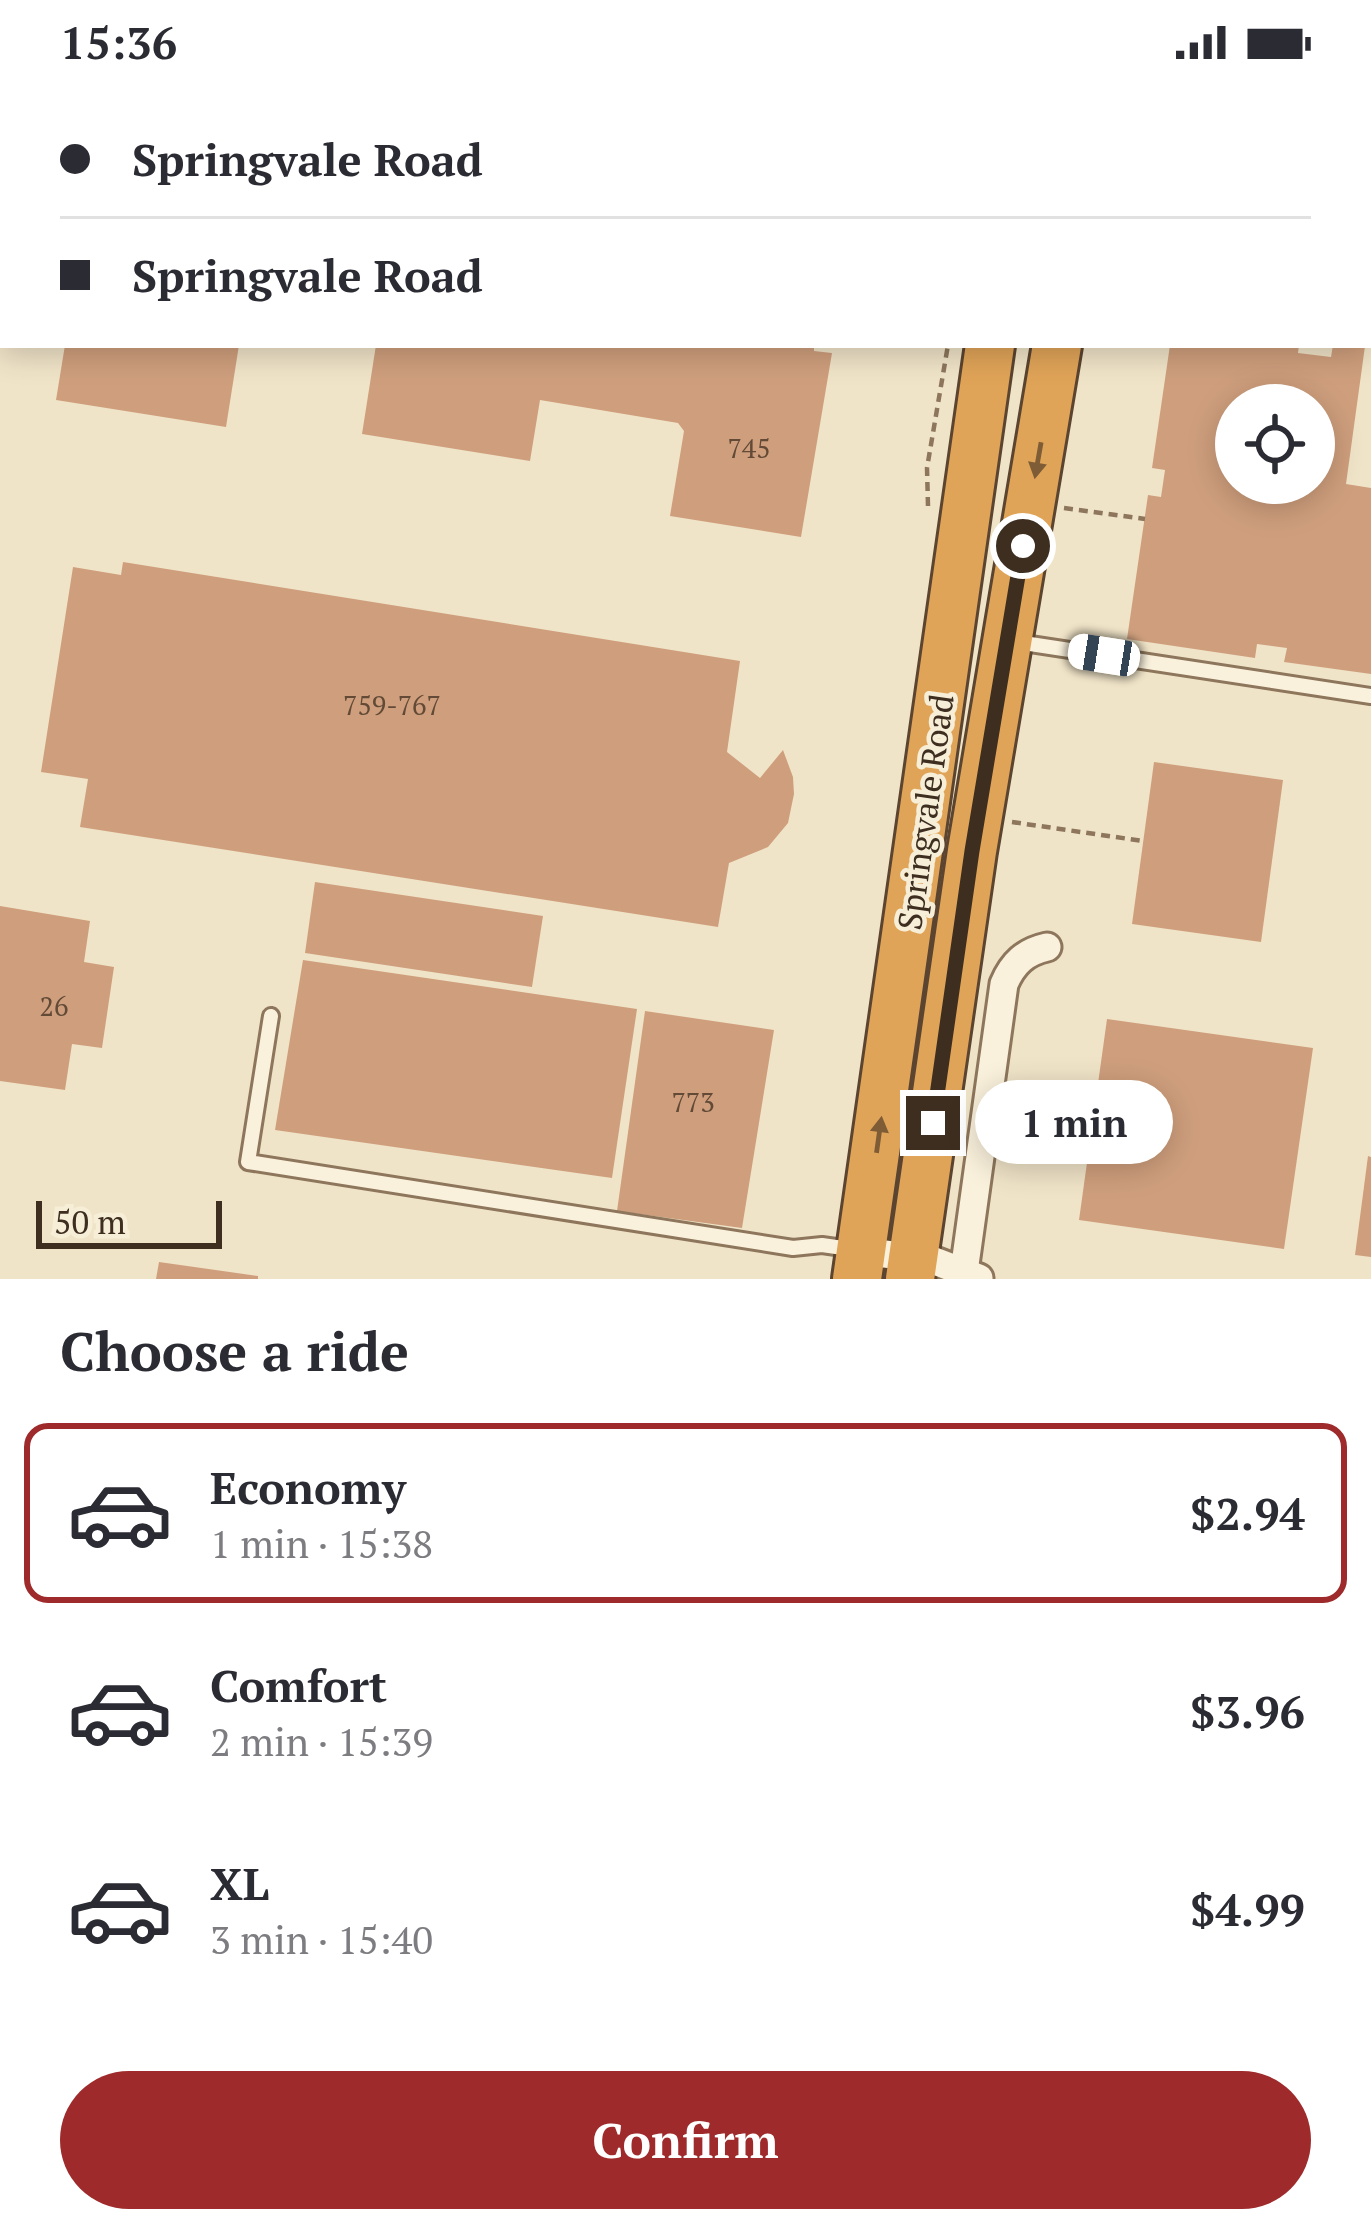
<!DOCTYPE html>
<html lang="en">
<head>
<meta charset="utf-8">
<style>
	:root { --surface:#fff; --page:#f7f7f7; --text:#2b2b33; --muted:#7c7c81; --line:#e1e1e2; --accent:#9e2a2b }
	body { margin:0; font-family:"PT Serif",serif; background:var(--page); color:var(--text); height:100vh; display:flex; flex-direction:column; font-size:45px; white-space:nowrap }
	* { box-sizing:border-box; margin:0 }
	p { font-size:39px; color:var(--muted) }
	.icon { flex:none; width:66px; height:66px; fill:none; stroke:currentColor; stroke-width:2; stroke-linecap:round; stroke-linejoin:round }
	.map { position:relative; height:1195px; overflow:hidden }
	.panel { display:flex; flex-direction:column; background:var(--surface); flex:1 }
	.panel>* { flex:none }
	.guide { position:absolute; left:0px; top:0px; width:1371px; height:264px; box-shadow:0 6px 30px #0003; display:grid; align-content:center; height:264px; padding:0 60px; background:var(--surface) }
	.tools { position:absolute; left:1215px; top:300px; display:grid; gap:24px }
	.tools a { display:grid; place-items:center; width:120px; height:120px; border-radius:50%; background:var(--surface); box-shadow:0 6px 30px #0003; font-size:60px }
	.scale { position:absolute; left:36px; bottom:30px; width:186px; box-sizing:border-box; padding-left:12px; border:6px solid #3d2e20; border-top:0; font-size:33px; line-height:42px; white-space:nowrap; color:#3d2e20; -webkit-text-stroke:9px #f7eed8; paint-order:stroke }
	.end { position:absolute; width:54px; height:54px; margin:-27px; border:15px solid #3d2e20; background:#fff; box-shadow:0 0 0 6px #fff }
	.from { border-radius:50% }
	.bubble { position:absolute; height:84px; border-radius:42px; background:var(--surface); box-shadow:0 6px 30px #0003; font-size:39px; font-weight:700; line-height:84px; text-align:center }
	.car { position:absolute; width:36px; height:72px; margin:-36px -18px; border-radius:15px; box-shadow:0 0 9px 3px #0007; background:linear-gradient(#fff 24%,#345 0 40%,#fff 0 76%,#345 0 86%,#fff 0) }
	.guide b { display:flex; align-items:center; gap:42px; height:114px; font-size:45px }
	.guide b+b { border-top:3px solid var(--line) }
	.guide i { width:30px; height:30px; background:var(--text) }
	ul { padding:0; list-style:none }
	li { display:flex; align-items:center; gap:36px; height:180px; margin:0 24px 18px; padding:0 36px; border:6px solid transparent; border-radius:24px }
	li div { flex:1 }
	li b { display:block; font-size:45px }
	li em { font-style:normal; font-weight:700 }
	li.on { border-color:var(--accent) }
	li>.icon { width:108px; height:108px; stroke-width:1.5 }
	h2 { padding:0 60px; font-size:54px; line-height:144px }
	.cta { display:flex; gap:24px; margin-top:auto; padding:24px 60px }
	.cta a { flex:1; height:138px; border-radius:72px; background:var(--accent); color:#fff; font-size:48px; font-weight:700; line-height:138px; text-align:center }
	.status { display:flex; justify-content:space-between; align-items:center; height:84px; padding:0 60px; background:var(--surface); direction:ltr }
	.status svg { height:33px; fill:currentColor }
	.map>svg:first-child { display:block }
</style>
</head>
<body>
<div class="status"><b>15:36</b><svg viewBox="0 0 49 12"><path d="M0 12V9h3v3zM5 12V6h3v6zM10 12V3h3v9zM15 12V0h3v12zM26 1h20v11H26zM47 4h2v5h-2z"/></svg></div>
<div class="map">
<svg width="1371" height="1195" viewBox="0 0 1371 1195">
	<rect width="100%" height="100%" fill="#f0e4c8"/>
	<g fill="#cf9f7d" fill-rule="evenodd">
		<path d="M65 261H239L226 343 56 316Z"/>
		<path d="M376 261H814V267L832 269 801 453 670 432 684 347 678 339 540 316 530 377 362 350Z"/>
		<path d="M1170 261H1299L1298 269 1331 273 1333 261 1365 262 1346 400 1371 404V590L1284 578 1287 564 1257 560 1255 574 1127 555 1148 411 1161 413 1165 386 1152 384ZM1236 321H1314V399H1236Z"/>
		<path d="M123 478 740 577 727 668 760 694 783 666 793 693 794 710 788 739 768 763 729 779 718 843 80 743 88 695 41 688 73 483 121 491Z"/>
		<path d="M1154 678 1283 696 1261 858 1132 840Z"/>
		<path d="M315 798 543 832 532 903 305 869Z"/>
		<path d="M0 822 90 837 84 878 114 883 102 964 72 960 65 1006 0 997Z"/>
		<path d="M303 876 637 925 612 1094 275 1046Z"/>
		<path d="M645 927 774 946 742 1144 617 1127Z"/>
		<path d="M1107 935 1313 964 1284 1165 1079 1136Z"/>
		<path d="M1368 1072 1371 1073V1173L1355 1171Z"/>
		<path d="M159 1178 258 1192V1195H156Z"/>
	</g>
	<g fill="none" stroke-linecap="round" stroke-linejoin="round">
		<g stroke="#8d765c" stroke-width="20">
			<g id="lane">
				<path d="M400 3 401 0"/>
				<path d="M674 3V0"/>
				<path d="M1017 558 1371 612"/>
				<path d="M271 932 248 1078 793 1164 822 1161 850 1165"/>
			</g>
		</g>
		<g stroke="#8d765c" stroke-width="33">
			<g id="street">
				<path d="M861 1167 932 1176 979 1194"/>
				<path d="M963 1195 1004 900C1013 879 1025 868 1047 863"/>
			</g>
		</g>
		<g stroke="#5b4430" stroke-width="54">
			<g id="highway">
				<path d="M604 0 622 3"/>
				<path d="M1161 0 1179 3"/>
				<path d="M1029 3 1030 0"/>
				<path d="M1094 3V0"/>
				<path d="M1368 34H1371"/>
				<path d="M1368 121H1371"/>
				<path d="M857 1195 990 261"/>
				<path d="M910 1195 972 767 1057 261"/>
			</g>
		</g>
		<g stroke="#8d765c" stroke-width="4.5" stroke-dasharray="9 6" stroke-linecap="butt">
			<path d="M305 0 323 3"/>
			<path d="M90 3 91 0"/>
			<path d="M1368 169 1371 170"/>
			<path d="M928 422 927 384 948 261"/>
			<path d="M1064 424 1145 435"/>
			<path d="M1012 738 1143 757"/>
		</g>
		<use href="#lane" stroke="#faf1dc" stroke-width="14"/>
		<use href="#street" stroke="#faf1dc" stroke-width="27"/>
		<use href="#highway" stroke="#e0a458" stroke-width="48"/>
	</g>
	<defs><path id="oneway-solid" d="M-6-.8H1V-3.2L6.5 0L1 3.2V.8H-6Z" transform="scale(3)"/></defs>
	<g fill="#7e5d36">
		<use href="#oneway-solid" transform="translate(1038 376) rotate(100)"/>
		<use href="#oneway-solid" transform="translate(879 1051) rotate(-82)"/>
	</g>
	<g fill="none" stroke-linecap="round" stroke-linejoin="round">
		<path stroke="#3d2e20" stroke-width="15" d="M933 1039 972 767 1023 462"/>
	</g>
	<g text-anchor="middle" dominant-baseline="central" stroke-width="9" stroke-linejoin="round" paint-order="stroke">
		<g font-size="27" fill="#624a37">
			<text x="749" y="364">745</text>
			<text x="392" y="621">759-767</text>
			<text x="54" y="922">26</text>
			<text x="693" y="1018">773</text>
		</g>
		<g font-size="33" fill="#3d2e20" stroke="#f7eed8">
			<text transform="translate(925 728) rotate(-82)">Springvale Road</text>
		</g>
	</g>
</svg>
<div class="tools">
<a><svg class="icon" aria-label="locate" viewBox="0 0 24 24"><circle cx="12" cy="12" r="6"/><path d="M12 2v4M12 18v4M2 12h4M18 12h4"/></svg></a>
</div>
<div class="scale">50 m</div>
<i class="end from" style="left:1023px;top:462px"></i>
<i class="end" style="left:933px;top:1039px"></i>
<div class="bubble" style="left:975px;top:996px;width:198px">1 min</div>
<i class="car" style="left:1104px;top:571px;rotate:279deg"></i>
<div class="guide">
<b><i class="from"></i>Springvale Road</b>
<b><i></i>Springvale Road</b>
</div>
</div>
<section class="panel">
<h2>Choose a ride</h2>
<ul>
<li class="on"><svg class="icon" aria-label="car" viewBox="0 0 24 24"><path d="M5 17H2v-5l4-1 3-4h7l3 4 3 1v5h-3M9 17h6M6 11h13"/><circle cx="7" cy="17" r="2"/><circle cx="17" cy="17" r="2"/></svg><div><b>Economy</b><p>1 min · 15:38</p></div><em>$2.94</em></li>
<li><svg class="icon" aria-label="car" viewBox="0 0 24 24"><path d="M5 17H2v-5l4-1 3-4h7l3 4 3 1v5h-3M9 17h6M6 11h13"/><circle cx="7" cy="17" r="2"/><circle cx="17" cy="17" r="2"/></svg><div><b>Comfort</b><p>2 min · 15:39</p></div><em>$3.96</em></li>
<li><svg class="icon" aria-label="car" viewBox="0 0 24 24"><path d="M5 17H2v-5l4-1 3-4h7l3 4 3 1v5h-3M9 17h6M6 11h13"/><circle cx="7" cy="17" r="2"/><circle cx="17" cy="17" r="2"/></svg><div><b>XL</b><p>3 min · 15:40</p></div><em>$4.99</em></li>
</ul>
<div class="cta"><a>Confirm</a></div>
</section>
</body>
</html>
